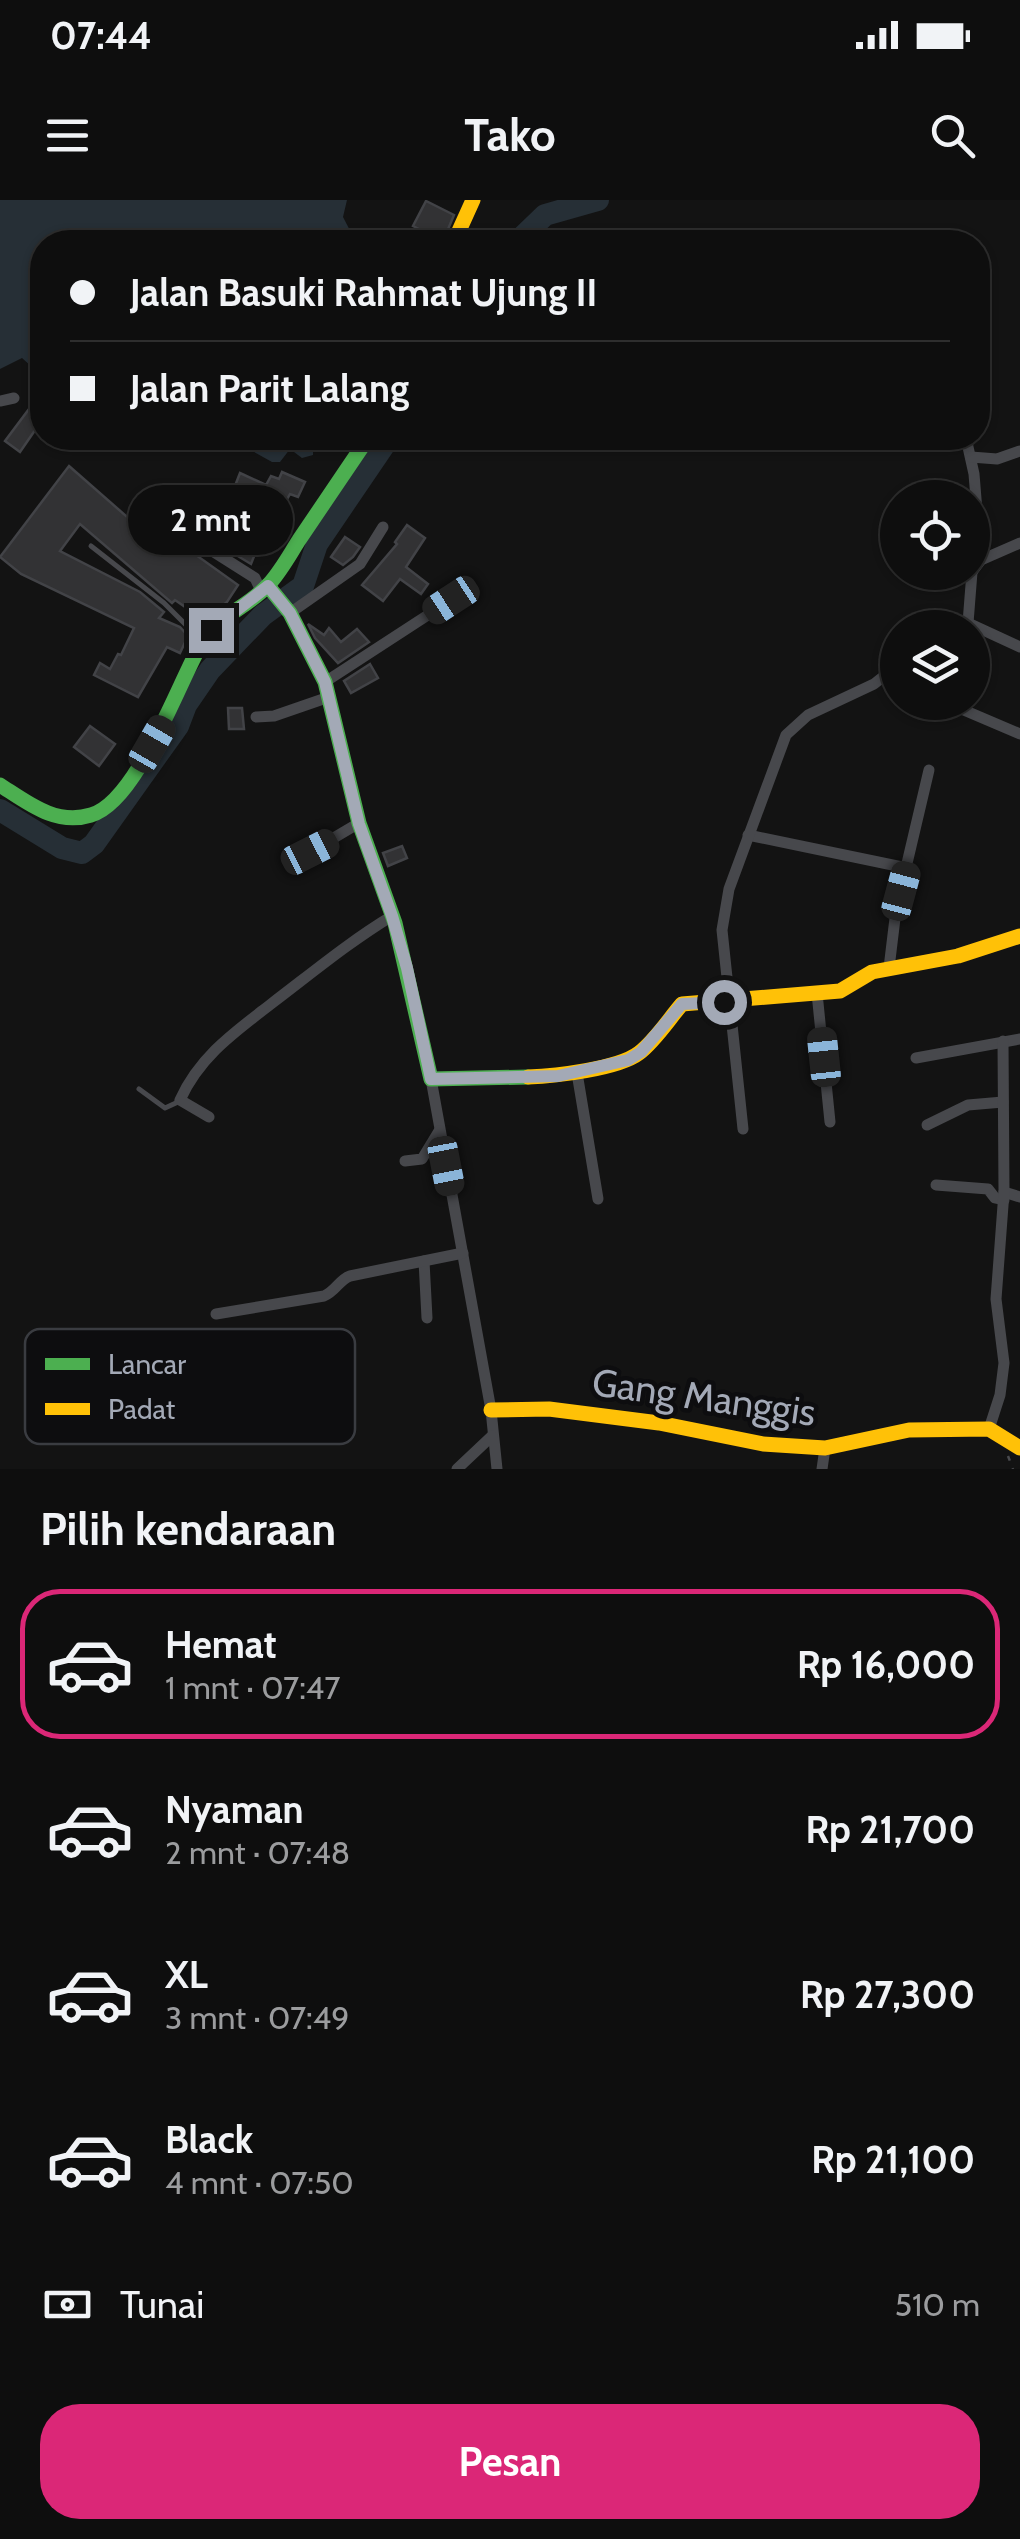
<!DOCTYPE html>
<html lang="id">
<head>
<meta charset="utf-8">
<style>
	:root { --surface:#0e0e0e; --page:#1c1c1c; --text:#f1f3f6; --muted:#9b9c9e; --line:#2e2e2e; --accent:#db2777 }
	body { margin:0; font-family:Cabin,sans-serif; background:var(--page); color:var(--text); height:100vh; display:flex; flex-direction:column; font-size:38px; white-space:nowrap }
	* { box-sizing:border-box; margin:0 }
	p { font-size:32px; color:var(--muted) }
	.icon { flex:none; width:55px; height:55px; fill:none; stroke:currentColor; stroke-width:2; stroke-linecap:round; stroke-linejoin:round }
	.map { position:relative; height:1269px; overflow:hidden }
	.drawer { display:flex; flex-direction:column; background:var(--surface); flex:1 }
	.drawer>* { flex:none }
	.top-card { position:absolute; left:30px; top:30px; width:960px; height:220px; border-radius:40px; box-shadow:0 2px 8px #0004,0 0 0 2px var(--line); display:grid; align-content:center; height:220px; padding:0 40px; background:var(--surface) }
	.controls { position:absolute; left:880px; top:280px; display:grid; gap:20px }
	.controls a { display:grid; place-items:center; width:110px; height:110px; border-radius:50%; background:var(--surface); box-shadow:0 2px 8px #0004,0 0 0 2px var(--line); font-size:50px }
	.end { position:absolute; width:45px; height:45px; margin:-22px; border:12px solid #a3a9b6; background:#111; box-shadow:0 0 0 5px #111 }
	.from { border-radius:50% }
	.bubble { position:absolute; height:70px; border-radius:35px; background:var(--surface); box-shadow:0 2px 8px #0004,0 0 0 2px var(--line); font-size:32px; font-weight:700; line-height:70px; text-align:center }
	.car { position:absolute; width:30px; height:60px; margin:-30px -15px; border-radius:12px; box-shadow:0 0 8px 2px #0007; background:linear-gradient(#222 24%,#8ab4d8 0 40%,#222 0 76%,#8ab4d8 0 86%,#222 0) }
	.top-card b { display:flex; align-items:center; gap:35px; height:95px; font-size:38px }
	.top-card b+b { border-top:2px solid var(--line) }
	.top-card i { width:25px; height:25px; background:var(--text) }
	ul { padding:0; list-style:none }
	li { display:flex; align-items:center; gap:30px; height:150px; margin:0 20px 15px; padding:0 20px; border:5px solid transparent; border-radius:40px }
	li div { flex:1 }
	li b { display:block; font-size:38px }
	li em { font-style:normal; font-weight:700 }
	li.selected { border-color:var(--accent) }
	li>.icon { width:90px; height:90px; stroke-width:1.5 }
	h2 { padding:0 40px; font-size:45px; line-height:120px }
	.pay { display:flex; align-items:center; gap:25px; height:110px; padding:0 40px; font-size:38px }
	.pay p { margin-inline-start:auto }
	.primary-button { display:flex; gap:20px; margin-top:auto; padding:20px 40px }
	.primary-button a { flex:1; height:115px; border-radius:40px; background:var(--accent); color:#fff; font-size:40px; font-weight:700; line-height:115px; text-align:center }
	.status { display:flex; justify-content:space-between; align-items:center; height:70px; padding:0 50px; background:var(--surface); direction:ltr }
	.status svg { height:28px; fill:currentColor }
	header { display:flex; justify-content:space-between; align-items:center; height:130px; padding:0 40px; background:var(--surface); font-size:45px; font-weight:700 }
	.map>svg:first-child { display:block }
</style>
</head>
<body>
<div class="status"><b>07:44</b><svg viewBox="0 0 49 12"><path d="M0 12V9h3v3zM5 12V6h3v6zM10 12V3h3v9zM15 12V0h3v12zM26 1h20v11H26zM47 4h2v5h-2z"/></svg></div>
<header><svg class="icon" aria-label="menu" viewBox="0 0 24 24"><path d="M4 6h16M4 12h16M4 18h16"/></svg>Tako<svg class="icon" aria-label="search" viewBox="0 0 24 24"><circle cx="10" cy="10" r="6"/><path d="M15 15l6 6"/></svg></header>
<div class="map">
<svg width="1020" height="1269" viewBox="0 0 1020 1269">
	<rect width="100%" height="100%" fill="#131313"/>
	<g fill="#262f36">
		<path d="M0 0H347L343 17 356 42H42V176L22 158 0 169Z"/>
		<path d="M229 238H294L313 246V255L302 258 290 249 280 262H272Z"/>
	</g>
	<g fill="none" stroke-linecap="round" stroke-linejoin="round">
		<g stroke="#262f36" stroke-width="22">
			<path d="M517 42 545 15 598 0"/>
			<path d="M0 610 62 648 82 653 94 644 178 526 186 505 210 470 263 415 303 386 317 344 389 238"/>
		</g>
	</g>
	<g fill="#323234" stroke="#424347" stroke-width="2.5">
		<path d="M426 1 454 15 443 41 413 26Z"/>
		<path d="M32 205 42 212V220L20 252 5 241Z"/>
		<path d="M69 266 150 337 161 321 164 323 180 288 226 309 240 273 266 285 271 276 279 279 282 272 305 282 298 297 290 294 280 312 273 309 251 364 218 344 206 347 179 334 175 340 238 385 227 402 199 425 188 409 175 400 172 403 80 324 60 351 140 392 164 412 159 418 180 427 188 436 180 453 167 447 138 497 94 475 100 463 110 469 118 454 121 455 134 428 21 374 0 357Z"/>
		<path d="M407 325 425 338 406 367 428 384 421 394 400 379 383 401 362 385 397 344 395 342Z"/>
		<path d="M345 337 360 347 353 357 343 365 331 357Z"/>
		<path d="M308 424 324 435 329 428 341 442 357 429 369 442 338 463 315 438Z"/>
		<path d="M370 464 378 478 351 493 344 481Z"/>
		<path d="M228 508H242L244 529H229Z"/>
		<path d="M90 526 115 544 99 566 74 547Z"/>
		<path d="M402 646 407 658 388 666 383 653Z"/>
	</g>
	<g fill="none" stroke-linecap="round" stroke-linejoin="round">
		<path stroke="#494a4e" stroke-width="2.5" stroke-dasharray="5 8" stroke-linecap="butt" d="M1008 1256 1013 1269"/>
		<g stroke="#47484c" stroke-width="5">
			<path d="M91 346 164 403 200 439"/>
			<path d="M139 889 165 908 178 902"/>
		</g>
		<g stroke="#47484c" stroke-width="11">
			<path d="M0 201 14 198"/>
			<path d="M966 238 974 274 981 360"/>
			<path d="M971 257 997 259 1020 251"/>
			<path d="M214 352 255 378 261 391"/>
			<path d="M972 372 981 360 1020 343"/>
			<path d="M290 413 360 364 383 327"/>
			<path d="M968 423 972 372"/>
			<path d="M945 428 968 423 1020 447"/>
			<path d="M325 482 451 400"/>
			<path d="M959 508 1020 534"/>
			<path d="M256 517 274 516 329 497"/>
			<path d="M748 635 907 668"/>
			<path d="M310 652 359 623"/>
			<path d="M889 768 896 710 929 570"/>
			<path d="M817 793 830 922"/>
			<path d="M916 858 1020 839"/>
			<path d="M577 873 598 999"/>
			<path d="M431 879 491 1210 497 1269"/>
			<path d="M209 917 180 900C200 856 235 832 271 804 312 773 349 742 392 716"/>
			<path d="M927 925 968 905 1003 902"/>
			<path d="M743 929 722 730 729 689 786 535 808 515 874 484 898 465"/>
			<path d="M405 961 422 959 439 931"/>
			<path d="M936 985 988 989 995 998 1004 1000"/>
			<path d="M1004 992 1020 997"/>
			<path d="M424 1061 427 1118"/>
			<path d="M216 1114 324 1096C336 1091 339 1080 350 1076L463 1053"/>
			<path d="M989 1229 1000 1195 1004 1163 996 1099 1004 992 1003 841"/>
			<path d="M457 1269 492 1236"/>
			<path d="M822 1269 825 1248"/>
		</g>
		<g stroke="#4caf50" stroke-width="15">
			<path d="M268 386 290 413 325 482 359 623 395 723 431 879 528 877"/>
			<path d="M0 585C28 603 56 626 91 615 137 602 178 484 201 444 217 416 249 407 269 384 281 371 290 354 299 340 322 306 345 272 368 238"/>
		</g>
		<g stroke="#ffc107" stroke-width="15">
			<path d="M454 42 473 0"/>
			<path d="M528 877C555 876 618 869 639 853 655 841 669 819 682 804L840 791 872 772 958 756 1020 736"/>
			<path d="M491 1210 549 1209 659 1223 763 1244 825 1248 909 1230 989 1229 1020 1248"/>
		</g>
	</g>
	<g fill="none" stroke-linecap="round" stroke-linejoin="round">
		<path stroke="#a3a9b6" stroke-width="12" d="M211 430 268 386 290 413 325 482 359 624 392 716 407 768 431 879 558 876 628 860 641 852 682 804 724 802"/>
	</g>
	<g text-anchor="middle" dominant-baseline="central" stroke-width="9" stroke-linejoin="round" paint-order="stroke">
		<g font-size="38" fill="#a3a9b6" stroke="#0d0d0f">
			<text transform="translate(704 1197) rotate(8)">Gang Manggis</text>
		</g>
	</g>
	<rect x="25" y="1129" width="330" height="115" rx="15" fill="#0d0d0f" stroke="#3a3c41" stroke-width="2.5"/>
	<rect x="45" y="1158" width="45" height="12" fill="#4caf50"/>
	<rect x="45" y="1203" width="45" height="12" fill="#ffc107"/>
	<g font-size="28" fill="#a3a9b6">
		<text x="108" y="1174">Lancar</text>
		<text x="108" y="1219">Padat</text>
	</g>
</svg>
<div class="controls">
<a><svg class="icon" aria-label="locate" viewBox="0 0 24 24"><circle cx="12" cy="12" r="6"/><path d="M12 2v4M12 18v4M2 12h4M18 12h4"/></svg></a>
<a><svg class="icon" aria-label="layers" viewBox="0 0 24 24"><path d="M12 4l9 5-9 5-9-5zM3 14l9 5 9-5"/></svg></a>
</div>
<i class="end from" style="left:724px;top:802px"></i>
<i class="end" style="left:211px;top:430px"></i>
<div class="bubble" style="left:128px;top:285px;width:165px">2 mnt</div>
<i class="car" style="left:451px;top:400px;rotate:237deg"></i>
<i class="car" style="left:152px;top:544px;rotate:30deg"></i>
<i class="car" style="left:310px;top:652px;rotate:63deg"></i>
<i class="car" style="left:901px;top:691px;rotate:15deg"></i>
<i class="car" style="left:824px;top:857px;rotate:354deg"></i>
<i class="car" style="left:446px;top:966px;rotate:169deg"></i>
<div class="top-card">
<b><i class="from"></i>Jalan Basuki Rahmat Ujung II</b>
<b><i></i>Jalan Parit Lalang</b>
</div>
</div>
<section class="drawer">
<h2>Pilih kendaraan</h2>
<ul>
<li class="selected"><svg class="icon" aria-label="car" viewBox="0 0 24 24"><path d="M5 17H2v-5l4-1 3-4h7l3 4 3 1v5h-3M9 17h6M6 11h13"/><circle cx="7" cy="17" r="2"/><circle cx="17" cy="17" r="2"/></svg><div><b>Hemat</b><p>1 mnt · 07:47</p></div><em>Rp 16,000</em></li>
<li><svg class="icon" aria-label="car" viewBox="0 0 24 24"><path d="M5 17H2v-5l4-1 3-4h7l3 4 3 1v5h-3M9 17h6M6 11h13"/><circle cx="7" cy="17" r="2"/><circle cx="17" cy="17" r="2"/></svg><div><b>Nyaman</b><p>2 mnt · 07:48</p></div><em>Rp 21,700</em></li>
<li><svg class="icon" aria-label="car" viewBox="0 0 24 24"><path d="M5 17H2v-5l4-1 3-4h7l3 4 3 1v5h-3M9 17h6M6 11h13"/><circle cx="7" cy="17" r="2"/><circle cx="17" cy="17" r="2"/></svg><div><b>XL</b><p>3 mnt · 07:49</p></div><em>Rp 27,300</em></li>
<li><svg class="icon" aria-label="car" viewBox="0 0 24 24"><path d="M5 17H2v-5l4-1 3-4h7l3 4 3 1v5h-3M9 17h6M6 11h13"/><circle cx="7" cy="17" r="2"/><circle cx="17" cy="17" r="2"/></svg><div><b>Black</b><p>4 mnt · 07:50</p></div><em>Rp 21,100</em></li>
</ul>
<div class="pay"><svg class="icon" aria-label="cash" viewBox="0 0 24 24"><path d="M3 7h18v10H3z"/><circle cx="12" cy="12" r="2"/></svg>Tunai<p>510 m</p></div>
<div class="primary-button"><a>Pesan</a></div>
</section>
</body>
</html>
